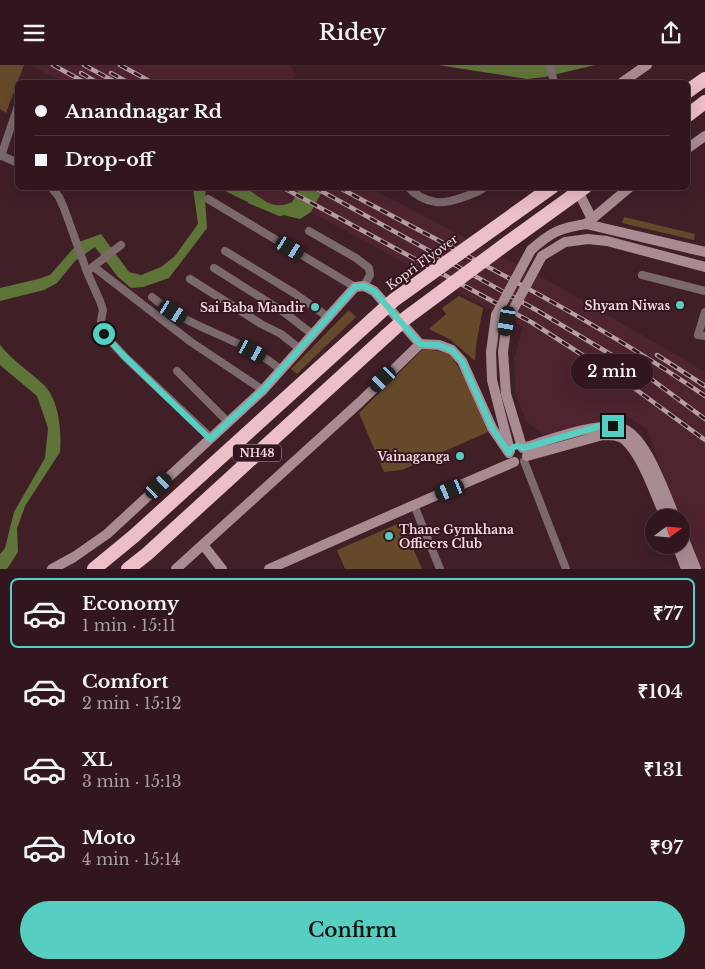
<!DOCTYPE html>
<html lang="en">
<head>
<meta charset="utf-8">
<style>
	:root { --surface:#31171d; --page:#3d242a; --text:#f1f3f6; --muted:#a89fa4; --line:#4c363b; --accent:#57cec2 }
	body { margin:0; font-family:"Libre Baskerville",serif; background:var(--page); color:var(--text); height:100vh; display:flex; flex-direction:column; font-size:19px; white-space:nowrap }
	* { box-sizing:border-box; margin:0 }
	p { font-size:16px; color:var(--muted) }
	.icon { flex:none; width:28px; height:28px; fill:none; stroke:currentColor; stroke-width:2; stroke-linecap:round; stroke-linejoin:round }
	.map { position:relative; height:504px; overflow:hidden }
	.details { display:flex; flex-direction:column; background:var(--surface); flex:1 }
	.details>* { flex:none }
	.hud { position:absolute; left:15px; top:15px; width:675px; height:110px; border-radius:8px; box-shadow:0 5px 20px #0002,0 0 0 1px var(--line); display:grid; align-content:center; height:110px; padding:0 20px; background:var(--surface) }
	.needle { width:32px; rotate:74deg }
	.fabs { position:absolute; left:645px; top:444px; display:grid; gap:10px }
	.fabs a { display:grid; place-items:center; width:45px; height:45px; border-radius:50%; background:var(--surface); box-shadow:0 5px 20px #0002,0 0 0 1px var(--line); font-size:25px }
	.end { position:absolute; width:22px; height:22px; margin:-11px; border:6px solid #57cec2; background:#111; box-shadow:0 0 0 2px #111 }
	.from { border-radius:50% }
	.bubble { position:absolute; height:35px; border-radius:18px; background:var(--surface); box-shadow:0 5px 20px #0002,0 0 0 1px var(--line); font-size:16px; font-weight:600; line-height:35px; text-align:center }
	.car { position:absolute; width:15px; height:30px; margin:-15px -8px; border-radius:6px; box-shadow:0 0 4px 1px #0007; background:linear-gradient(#222 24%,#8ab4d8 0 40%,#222 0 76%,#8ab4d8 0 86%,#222 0) }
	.hud b { display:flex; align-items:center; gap:18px; height:48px; font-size:19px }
	.hud b+b { border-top:1px solid var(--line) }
	.hud i { width:12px; height:12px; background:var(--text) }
	ul { padding:9px 0 0; list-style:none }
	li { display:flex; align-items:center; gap:15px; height:70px; margin:0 10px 8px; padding:0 10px; border:2px solid transparent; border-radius:8px }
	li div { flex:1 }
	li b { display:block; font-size:19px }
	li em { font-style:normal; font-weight:600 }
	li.on { border-color:var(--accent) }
	li>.icon { width:45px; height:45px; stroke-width:1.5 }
	.cta { display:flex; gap:10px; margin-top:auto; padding:10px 20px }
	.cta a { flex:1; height:58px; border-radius:30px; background:var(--accent); color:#111; font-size:20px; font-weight:600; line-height:58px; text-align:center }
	header { display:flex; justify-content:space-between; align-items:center; height:65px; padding:0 20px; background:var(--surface); font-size:22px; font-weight:600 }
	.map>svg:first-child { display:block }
</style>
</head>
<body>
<header><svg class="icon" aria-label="menu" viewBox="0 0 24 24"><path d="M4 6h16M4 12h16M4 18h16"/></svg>Ridey<svg class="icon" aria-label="share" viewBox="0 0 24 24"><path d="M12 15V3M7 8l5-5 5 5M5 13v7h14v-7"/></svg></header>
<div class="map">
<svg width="705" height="504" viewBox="0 0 705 504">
	<rect width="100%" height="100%" fill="#411f27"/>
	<g fill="#4e242e">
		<path d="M30 0H290L296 11 286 18H64Z"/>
		<path d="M243 123H300L292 137 277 141 261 135Z"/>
		<path d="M324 123H370L551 217 705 307V504H698L681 457V452H679L647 364 626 351 544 370 526 356 516 330 514 294 523 262 311 147Z"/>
	</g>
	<g fill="#66492b">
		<path d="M0 0H24L6 48 0 44Z"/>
		<path d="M624 152 695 169 694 175 622 158Z"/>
		<path d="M459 231 483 243 476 280 475 296 451 275 429 264 446 249 442 243Z"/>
		<path d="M349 245 356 252 297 309 291 304Z"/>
		<path d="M422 285C431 285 440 285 449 290 460 297 481 352 488 367L402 405 384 407 359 348Z"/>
		<path d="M402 457 422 504H345L337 485Z"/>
	</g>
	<g fill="#5e7438">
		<path d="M438 0H595L545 12 527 14Z"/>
		<path d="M193 123H206L205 134 207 163 169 213 143 222 131 223 118 212 95 182 75 196 57 218 44 225 0 236V223L38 214 50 210 79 177 101 169 129 207 141 210 161 202 175 191 198 159Z"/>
		<path d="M220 123C227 122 238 121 244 123 263 131 269 147 292 137L300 123H324L311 147 300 154C272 148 245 137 220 123Z"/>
		<path d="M0 280C13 296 29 306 44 320 59 335 62 367 60 387L25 441 17 464 18 487 7 504H0V489L5 483 14 447 45 393 48 363 37 331 0 300Z"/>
	</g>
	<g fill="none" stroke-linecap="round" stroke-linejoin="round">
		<path stroke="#5e7438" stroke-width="2.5" d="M249 137 280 150 283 149"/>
		<g stroke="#7c696c" stroke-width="8">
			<path d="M550 0 554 18"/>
			<path d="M0 90 18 98"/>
			<path d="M1 91 18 41"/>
			<path d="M51 122 59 132 64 143 87 207 100 236 103 245 101 256 104 269 124 291 211 373"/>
			<path d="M408 122C415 130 426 136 436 137 447 139 476 129 485 122"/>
			<path d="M208 134 355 222"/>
			<path d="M309 166 356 193 369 203 370 210 364 221"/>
			<path d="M225 186 294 228 328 252"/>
			<path d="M94 202 191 277 263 325"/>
			<path d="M214 203 285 248 312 269"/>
			<path d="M90 204 121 180"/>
			<path d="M642 210 705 226"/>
			<path d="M190 214 261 259 281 269 300 284"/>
			<path d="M152 232C190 265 244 273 281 305"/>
			<path d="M705 247 698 270 705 271"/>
			<path d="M177 306 228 357"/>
			<path d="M524 396 566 504"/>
			<path d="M414 440 440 504"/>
		</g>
		<g stroke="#a98c91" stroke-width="10">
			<path d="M621 18 647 0"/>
			<path d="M688 83 705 71"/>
			<path d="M576 122 592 154"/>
			<path d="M586 159 630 122"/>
			<path d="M531 185C551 167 560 163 586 159L705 187"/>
			<path d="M542 191 565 177 588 174 607 176 705 202"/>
			<path d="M496 250 491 287 492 315 510 386"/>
			<path d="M507 256 503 287 506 329 522 382"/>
			<path d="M523 383C546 376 604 354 624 364 647 374 665 429 675 452"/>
			<path d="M527 391 603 370C611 370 619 370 625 375 642 390 656 431 665 452"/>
			<path d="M681 467 696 504"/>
			<path d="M677 480 686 504"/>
			<path d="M204 481 222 504"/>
			<path d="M52 504 74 492 107 469 263 325 355 222 364 221 374 226 420 279"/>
			<path d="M176 504 359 338 420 279 439 280 452 285 462 296 492 363 509 388"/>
			<path d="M269 504 414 440 514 397"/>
		</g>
		<g stroke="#ecbec7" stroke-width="14">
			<path d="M688 26 705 14"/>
			<path d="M688 50 705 37"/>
			<path d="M94 504 134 471 373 254"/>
			<path d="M128 504 147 489 386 271"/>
		</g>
		<g stroke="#b89da2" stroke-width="4.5">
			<g id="rail">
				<path d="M53 0 86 18"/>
				<path d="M84 0 117 18"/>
				<path d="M120 0 153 18"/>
				<path d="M81 8 98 18"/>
				<path d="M111 8 129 18"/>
				<path d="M282 122 531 257 634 323 705 375"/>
				<path d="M314 122 538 246 647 311 705 354"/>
				<path d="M338 122C462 189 589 251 705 331"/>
				<path d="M657 290 705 321"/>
			</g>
		</g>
		<use href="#rail" stroke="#36161e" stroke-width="2.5" stroke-dasharray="8" stroke-linecap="butt"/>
		<g stroke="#a98c91" stroke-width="10">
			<path d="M496 250 531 185"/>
			<path d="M507 256 542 191"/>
		</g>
		<g stroke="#ecbec7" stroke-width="14">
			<path d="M373 254 394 235 552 122"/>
			<path d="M386 271 406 253 510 176 585 122"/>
		</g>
	</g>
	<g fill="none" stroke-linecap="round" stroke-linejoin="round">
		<path stroke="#57cec2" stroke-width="6" d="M104 269 124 291 210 374 263 325 355 222 364 221 374 226 420 279 438 280 452 285 462 296 492 363 509 388 512 383 517 381 524 383 600 361H613"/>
	</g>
	<g fill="#57cec2" stroke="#36161e" stroke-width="2">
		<circle cx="680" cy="240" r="5"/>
		<circle cx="315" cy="242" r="5"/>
		<circle cx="460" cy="391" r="5"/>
		<circle cx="389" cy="471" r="5"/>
	</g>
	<g text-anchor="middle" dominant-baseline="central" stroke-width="4" stroke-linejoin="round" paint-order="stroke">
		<rect fill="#36161e" stroke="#ba9fa4" stroke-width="1" x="233" y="379.5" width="48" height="17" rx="4"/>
		<g font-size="11" font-weight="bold" fill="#f2dade">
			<text x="257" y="388">NH48</text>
		</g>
		<g font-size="12" fill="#f2dade" stroke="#36161e">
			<text transform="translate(422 197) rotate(-36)">Kopri Flyover</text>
		</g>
		<g font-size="12" font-weight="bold" fill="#f2dade" stroke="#36161e" text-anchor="end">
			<text x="670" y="240">Shyam Niwas</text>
			<text x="305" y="242">Sai Baba Mandir</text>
			<text x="450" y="391">Vainaganga</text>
			<text x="399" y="464" text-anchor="start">Thane Gymkhana<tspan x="399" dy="14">Officers Club</tspan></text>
		</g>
	</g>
</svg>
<div class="fabs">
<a><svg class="needle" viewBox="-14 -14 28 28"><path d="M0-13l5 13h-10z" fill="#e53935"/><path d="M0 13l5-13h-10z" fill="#a89fa4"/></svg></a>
</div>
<i class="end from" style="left:104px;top:269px"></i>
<i class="end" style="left:613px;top:361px"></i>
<div class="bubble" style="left:571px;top:289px;width:82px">2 min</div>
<i class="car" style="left:290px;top:183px;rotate:121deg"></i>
<i class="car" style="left:173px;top:247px;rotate:121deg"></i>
<i class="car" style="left:507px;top:256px;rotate:190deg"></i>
<i class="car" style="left:252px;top:286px;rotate:118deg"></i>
<i class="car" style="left:383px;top:314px;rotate:226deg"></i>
<i class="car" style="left:159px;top:421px;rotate:47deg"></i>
<i class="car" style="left:450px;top:425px;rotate:248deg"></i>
<div class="hud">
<b><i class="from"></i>Anandnagar Rd</b>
<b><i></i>Drop-off</b>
</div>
</div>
<section class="details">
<ul>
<li class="on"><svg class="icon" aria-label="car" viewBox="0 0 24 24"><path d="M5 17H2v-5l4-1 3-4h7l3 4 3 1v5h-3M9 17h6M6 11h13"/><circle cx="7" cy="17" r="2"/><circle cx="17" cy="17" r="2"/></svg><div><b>Economy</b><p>1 min · 15:11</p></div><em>₹77</em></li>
<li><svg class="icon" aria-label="car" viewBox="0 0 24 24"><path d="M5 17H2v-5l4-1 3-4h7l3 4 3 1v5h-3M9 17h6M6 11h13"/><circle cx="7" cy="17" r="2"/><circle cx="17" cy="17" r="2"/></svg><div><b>Comfort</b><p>2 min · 15:12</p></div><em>₹104</em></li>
<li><svg class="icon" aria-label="car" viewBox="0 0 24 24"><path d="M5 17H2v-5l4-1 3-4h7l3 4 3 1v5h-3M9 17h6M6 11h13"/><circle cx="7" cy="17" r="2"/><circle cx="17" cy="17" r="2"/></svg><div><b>XL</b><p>3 min · 15:13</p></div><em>₹131</em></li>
<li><svg class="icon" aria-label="car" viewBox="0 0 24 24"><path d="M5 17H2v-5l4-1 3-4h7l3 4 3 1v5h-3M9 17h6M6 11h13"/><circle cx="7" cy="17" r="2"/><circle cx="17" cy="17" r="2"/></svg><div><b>Moto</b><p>4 min · 15:14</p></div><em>₹97</em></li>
</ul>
<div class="cta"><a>Confirm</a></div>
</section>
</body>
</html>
